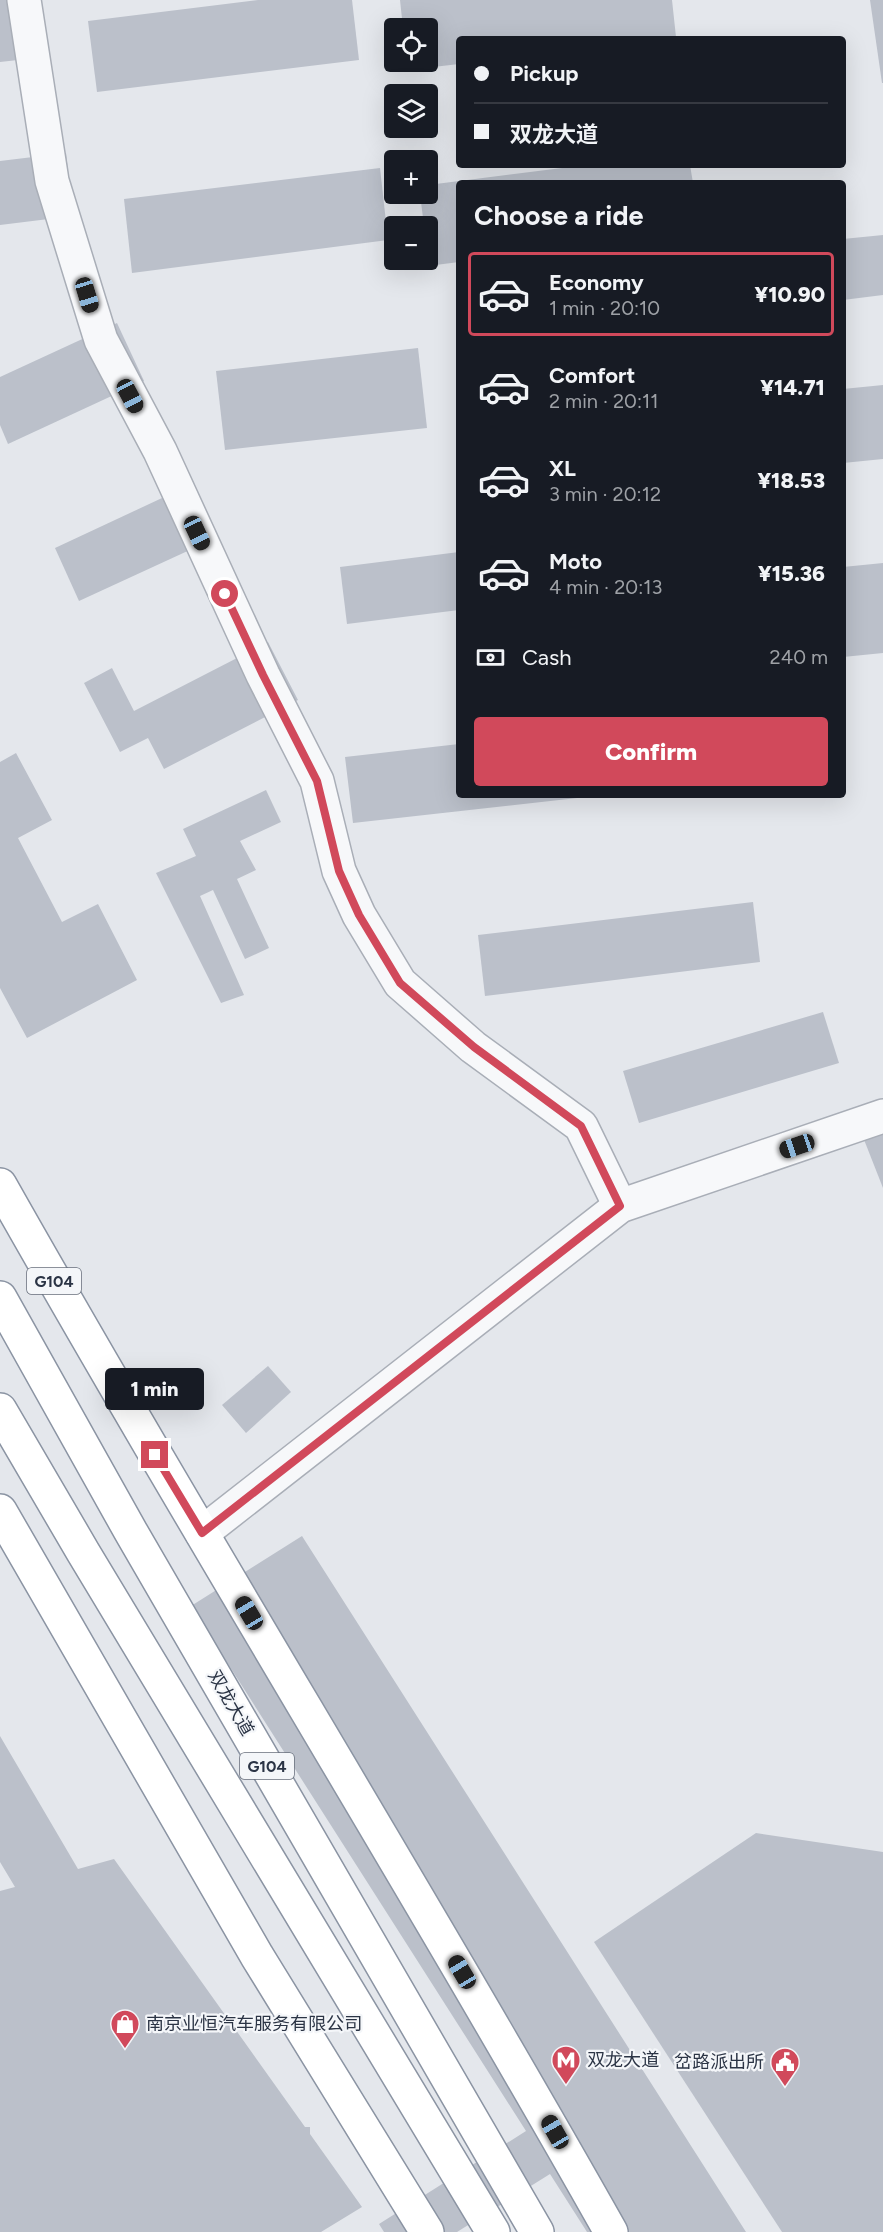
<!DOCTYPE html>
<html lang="en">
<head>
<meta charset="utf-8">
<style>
	:root { --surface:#171b24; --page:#20242c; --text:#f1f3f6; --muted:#9ea1a6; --line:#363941; --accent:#d1495b }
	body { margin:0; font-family:Figtree,"Noto Sans SC",sans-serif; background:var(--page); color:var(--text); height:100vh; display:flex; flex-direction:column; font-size:22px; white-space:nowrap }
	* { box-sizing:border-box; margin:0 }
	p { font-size:20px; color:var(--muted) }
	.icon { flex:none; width:33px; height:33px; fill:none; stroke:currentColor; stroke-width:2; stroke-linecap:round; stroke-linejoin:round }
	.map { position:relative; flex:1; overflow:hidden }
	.details { position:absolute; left:456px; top:180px; width:390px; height:618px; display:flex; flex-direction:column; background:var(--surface); border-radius:6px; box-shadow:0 6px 24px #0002 }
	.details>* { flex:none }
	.top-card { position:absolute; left:456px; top:36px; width:390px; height:132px; border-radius:6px; box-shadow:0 6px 24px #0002; display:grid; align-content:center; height:132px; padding:0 18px; background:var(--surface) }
	.fabs { position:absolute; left:384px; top:18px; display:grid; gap:12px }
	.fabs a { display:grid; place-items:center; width:54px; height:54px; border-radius:6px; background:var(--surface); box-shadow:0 6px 24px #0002; font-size:30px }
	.end { position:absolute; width:27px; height:27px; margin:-14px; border:8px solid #d1495b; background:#fff; box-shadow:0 0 0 3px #fff }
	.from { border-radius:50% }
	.bubble { position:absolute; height:42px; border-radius:6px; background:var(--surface); box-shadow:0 6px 24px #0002; font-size:20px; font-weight:800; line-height:42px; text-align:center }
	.car { position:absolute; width:18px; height:36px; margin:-18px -9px; border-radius:8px; box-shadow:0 0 4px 2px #0007; background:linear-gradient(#222 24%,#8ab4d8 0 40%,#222 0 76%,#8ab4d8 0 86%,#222 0) }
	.top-card b { display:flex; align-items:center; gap:21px; height:57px; font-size:22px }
	.top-card b+b { border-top:2px solid var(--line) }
	.top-card i { width:15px; height:15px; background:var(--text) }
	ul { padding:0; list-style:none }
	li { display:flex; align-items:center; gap:18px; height:84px; margin:0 12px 9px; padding:0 6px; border:3px solid transparent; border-radius:6px }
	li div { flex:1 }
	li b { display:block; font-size:22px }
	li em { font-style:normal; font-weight:800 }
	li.selected { border-color:var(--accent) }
	li>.icon { width:54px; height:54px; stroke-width:1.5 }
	h2 { padding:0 18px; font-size:27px; line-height:72px }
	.pay { display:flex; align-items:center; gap:15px; height:66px; padding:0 18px; font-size:22px }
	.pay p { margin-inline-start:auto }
	.primary-button { display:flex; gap:12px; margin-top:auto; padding:12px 18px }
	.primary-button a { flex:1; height:69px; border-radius:6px; background:var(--accent); color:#fff; font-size:24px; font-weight:800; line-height:69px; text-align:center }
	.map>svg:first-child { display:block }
</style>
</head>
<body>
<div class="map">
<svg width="883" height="2232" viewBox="0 0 883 2232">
	<rect width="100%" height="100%" fill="#e4e7ec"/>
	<g fill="#bbc0ca">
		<path d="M0 0H13L18 60 0 62Z"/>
		<path d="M258 0H352L359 60 97 92 88 21Z"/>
		<path d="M400 0H672L676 37 662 39H459V64L408 70 407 62H428V28H403Z"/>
		<path d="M870 0H883V83H882Z"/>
		<path d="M66 153 73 216 0 225V161Z"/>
		<path d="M586 165H690L693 183H459V262L428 266V226H424L420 194H428V185Z"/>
		<path d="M380 168 388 240 132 273 124 199Z"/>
		<path d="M883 235V295L843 300V239Z"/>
		<path d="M117 323 144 381 8 444 0 425V377Z"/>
		<path d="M418 348 427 428 225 450 216 371Z"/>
		<path d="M883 385V459L843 463V389Z"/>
		<path d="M192 484 218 537 79 601 55 548Z"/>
		<path d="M459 552V610L347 624 340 567Z"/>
		<path d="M883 563V653L843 657V567Z"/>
		<path d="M268 642 298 700 164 769 148 738 120 752 84 683 112 668 134 711Z"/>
		<path d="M459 744V795L586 797 353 823 345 757Z"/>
		<path d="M16 753 52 820 18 838 62 922 98 904 137 980 27 1038 0 988V762Z"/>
		<path d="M266 790 281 822 240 841 256 870 237 879 269 948 245 959 213 890 200 896 244 995 221 1003 156 873 196 856 183 829Z"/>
		<path d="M753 902 760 962 485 996 478 935Z"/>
		<path d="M823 1012 839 1063 639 1123 623 1071Z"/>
		<path d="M883 1123V1188L861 1132Z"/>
		<path d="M268 1366 291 1392 246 1433 222 1405Z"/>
		<path d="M302 1536 746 2232H587L550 2174 457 2232H384L379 2224 526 2131 191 1606Z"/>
		<path d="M0 1736 78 1869 114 1859 305 2127H310V2134L362 2207 321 2232H0V1891L15 1887 0 1862Z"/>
		<path d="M756 1833 883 1852V2232H782L594 1942Z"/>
	</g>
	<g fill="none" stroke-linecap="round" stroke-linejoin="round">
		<g stroke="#a9aeb7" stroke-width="36">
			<g id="minor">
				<path d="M24 0 52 181 101 340 160 451 263 675 317 781 339 871 359 915 400 983 473 1047 581 1126 620 1206"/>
				<path d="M202 1533 620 1206 883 1116"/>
			</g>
		</g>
		<g stroke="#8b94a3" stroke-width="36">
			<g id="highway">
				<path d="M0 1185C199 1537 412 1880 611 2232"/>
				<path d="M0 1298 131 1532 537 2232"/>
				<path d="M0 1410 83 1552 493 2232"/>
				<path d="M0 1511 257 1956 427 2232"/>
			</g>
		</g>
		<use href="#minor" stroke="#f7f8fa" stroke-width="33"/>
		<use href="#highway" stroke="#fff" stroke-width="33"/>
	</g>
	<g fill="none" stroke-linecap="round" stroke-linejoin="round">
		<path stroke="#d1495b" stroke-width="8" d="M155 1455 202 1533 620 1206 581 1126 474 1047 400 983 359 915 339 871 317 781 263 675 225 594"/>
	</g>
	<defs>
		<g id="shop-pin" transform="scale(1.5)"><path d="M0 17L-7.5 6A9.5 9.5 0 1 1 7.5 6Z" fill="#d1495b" stroke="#f4f6f9"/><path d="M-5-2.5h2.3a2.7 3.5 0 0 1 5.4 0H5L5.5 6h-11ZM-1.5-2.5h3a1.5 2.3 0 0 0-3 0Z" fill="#fff"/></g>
		<g id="metro-pin" transform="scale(1.5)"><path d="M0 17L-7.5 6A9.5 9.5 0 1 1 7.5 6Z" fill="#d1495b" stroke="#f4f6f9"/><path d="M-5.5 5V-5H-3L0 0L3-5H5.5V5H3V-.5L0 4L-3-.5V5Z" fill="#fff"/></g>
		<g id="civic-pin" transform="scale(1.5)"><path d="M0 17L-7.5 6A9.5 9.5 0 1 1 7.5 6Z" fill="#d1495b" stroke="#f4f6f9"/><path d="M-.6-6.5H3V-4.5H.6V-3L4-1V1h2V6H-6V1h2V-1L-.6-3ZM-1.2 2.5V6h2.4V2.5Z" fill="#fff"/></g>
	</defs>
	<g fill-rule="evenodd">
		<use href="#shop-pin" x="125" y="2024"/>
		<use href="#metro-pin" x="566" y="2060"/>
		<use href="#civic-pin" x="785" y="2062"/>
	</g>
	<g text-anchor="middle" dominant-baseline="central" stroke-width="4.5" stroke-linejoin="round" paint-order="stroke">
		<g fill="#f4f6f9" stroke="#676e7b" stroke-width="1.5">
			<rect x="27" y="1268" width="54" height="26" rx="4.5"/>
			<rect x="240" y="1753" width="54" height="26" rx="4.5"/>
		</g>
		<g font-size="16" font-weight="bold" fill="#2b3445">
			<text x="54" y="1281">G104</text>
			<text x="267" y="1766">G104</text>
		</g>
		<g font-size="18" fill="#2b3445" stroke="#f4f6f9">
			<text transform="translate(231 1703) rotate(60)">双龙大道</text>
		</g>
		<g font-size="18" fill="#2b3445" stroke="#f4f6f9" text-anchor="start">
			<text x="146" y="2024">南京业恒汽车服务有限公司</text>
			<text x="587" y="2060">双龙大道</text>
			<text x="764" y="2062" text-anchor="end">岔路派出所</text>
		</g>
	</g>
</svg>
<div class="fabs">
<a><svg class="icon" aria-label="locate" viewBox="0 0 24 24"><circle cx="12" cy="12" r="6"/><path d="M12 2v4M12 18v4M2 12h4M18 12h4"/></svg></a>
<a><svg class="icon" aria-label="layers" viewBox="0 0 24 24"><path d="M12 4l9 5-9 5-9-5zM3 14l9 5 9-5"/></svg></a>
<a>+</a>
<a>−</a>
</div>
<i class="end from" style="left:225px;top:594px"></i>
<i class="end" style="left:155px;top:1455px"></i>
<div class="bubble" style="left:105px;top:1368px;width:99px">1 min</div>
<i class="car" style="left:87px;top:295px;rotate:163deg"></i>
<i class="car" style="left:130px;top:396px;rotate:152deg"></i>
<i class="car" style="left:197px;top:533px;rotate:155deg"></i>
<i class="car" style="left:797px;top:1146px;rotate:251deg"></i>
<i class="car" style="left:249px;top:1613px;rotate:329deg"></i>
<i class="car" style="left:462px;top:1972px;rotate:329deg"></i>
<i class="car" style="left:555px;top:2132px;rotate:330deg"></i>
<div class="top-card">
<b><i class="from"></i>Pickup</b>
<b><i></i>双龙大道</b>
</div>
<section class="details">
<h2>Choose a ride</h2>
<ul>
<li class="selected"><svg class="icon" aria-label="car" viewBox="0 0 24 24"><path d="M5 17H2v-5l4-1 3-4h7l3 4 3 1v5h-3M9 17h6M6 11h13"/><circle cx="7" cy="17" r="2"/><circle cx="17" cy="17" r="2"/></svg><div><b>Economy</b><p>1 min · 20:10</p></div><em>¥10.90</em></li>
<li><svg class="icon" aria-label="car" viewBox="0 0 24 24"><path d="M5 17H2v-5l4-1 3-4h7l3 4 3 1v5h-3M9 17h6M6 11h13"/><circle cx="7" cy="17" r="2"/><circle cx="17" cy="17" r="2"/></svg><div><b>Comfort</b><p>2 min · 20:11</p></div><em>¥14.71</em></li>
<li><svg class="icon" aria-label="car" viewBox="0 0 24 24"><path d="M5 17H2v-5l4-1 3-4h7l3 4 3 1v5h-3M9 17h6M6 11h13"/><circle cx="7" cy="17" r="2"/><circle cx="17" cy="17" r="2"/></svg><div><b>XL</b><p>3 min · 20:12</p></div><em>¥18.53</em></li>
<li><svg class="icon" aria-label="car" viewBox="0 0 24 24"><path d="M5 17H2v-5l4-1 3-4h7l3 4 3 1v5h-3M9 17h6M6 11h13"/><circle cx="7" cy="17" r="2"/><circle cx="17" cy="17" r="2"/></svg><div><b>Moto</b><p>4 min · 20:13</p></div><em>¥15.36</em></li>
</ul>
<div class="pay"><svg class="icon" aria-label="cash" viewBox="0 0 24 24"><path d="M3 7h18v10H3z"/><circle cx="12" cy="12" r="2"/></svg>Cash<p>240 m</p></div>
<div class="primary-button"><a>Confirm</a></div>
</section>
</div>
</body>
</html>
